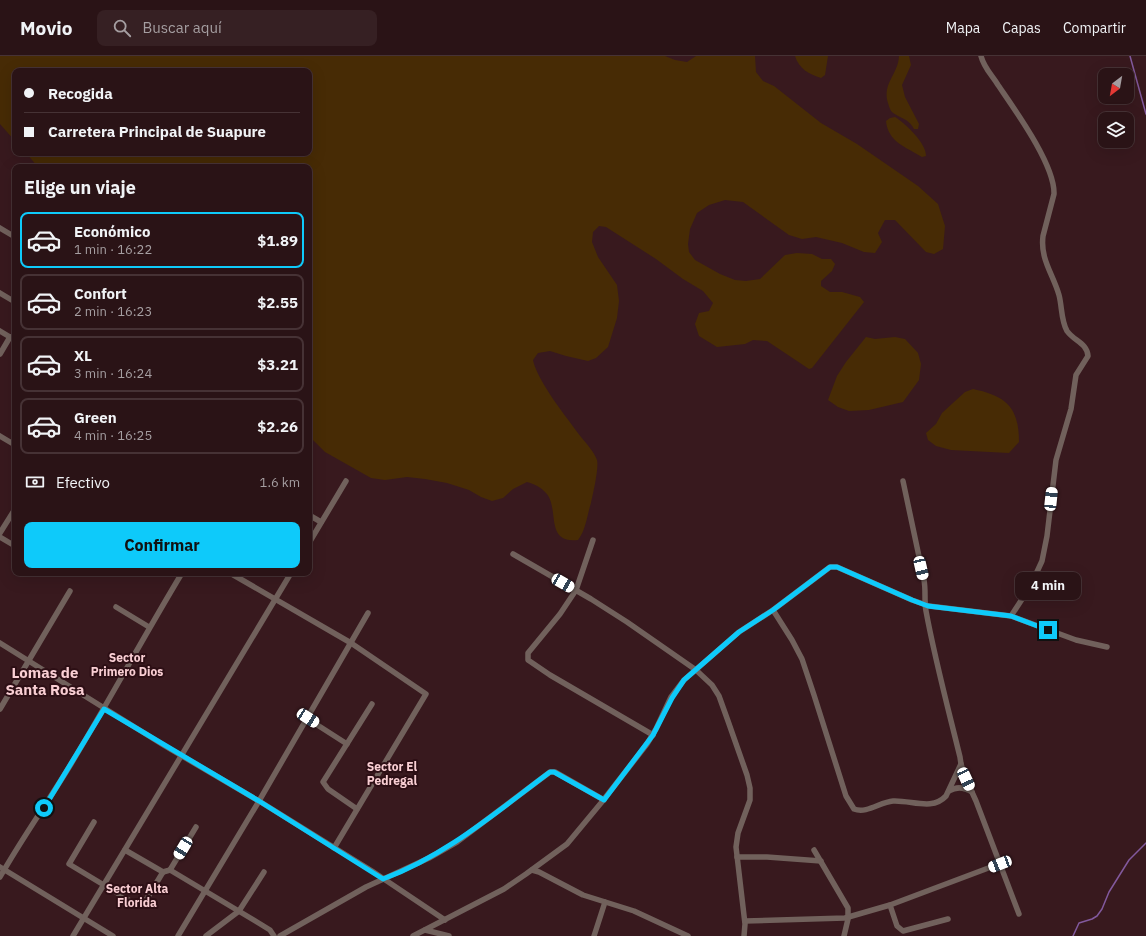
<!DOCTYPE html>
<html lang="es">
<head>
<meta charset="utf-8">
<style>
	:root { --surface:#2a1316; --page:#362023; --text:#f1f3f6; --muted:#a59ea1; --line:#463235; --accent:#0ecafa }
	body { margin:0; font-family:"IBM Plex Sans",sans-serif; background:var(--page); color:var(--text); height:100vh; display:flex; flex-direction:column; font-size:15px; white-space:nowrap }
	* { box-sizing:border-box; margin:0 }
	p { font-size:13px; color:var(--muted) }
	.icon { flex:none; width:22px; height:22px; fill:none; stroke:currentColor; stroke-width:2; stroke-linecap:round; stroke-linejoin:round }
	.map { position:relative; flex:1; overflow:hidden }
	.drawer { position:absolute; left:12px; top:108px; width:300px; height:412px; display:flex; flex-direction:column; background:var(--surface); border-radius:8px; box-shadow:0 4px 16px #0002,0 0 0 1px var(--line) }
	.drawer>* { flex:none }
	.top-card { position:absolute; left:12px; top:12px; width:300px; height:88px; border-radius:8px; box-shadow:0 4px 16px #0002,0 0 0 1px var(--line); display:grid; align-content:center; height:88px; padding:0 12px; background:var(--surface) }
	.needle { width:26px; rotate:211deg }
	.fabs { position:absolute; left:1098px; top:12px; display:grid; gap:8px }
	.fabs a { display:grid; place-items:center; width:36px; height:36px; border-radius:8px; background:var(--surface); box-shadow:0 4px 16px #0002,0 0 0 1px var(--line); font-size:20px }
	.end { position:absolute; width:18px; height:18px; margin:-9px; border:5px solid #0ecafa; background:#111; box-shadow:0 0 0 2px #111 }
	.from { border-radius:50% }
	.bubble { position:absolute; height:28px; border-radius:8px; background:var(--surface); box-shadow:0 4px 16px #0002,0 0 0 1px var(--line); font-size:13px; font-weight:700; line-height:28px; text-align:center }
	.car { position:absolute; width:12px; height:24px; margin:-12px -6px; border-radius:5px; box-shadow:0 0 3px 1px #0007; background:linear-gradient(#fff 24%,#345 0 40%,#fff 0 76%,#345 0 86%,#fff 0) }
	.top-card b { display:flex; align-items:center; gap:14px; height:38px; font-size:15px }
	.top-card b+b { border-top:1px solid var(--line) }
	.top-card i { width:10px; height:10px; background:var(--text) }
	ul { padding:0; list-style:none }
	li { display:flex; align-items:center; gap:12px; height:56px; margin:0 8px 6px; padding:0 4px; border:2px solid var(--line); border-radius:8px }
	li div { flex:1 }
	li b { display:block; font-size:15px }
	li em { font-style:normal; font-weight:700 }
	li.current { border-color:var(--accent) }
	li>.icon { width:36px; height:36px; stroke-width:1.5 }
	h2 { padding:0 12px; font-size:18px; line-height:48px }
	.pay { display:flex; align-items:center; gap:10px; height:44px; padding:0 12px; font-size:15px }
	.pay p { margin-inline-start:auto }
	.action { display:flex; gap:8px; margin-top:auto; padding:8px 12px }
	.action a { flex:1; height:46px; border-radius:8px; background:var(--accent); color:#111; font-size:16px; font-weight:700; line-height:46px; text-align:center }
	header { display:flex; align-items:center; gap:24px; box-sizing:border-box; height:56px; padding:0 20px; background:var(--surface); border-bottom:1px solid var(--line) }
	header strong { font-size:19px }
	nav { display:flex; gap:22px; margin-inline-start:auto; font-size:14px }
	.search { width:280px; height:36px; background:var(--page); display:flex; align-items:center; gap:10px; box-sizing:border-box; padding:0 14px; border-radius:8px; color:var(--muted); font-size:15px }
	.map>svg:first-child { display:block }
</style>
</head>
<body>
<header>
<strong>Movio</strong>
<div class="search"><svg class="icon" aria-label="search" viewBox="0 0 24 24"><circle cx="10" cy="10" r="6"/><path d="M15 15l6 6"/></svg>Buscar aquí</div>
<nav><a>Mapa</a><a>Capas</a><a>Compartir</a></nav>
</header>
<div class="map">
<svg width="1146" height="880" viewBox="0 0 1146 880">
	<rect width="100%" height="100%" fill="#38191e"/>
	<g fill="#472b05">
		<path d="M0 0H665L675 4 687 6 696 0H755L756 16 763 25 774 30 821 67 857 88 918 130 938 148 945 170 943 193 934 198 926 196 895 164H885L878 177 882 186 875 197 864 196 842 187 816 181 802 183 789 179 743 146 725 144 709 149 697 157 690 173 688 188 689 196 695 204 720 218 735 224 746 225 760 223 785 199 797 197 812 198 822 203H831L835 208 832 215 821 225V230L830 236H842L860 241 864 246 812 312 809 313 767 285 753 284 745 288 717 291 699 280 695 268 699 257 709 255 713 247 703 235 683 223 656 203 606 171 599 170 593 176 592 186 598 201 617 229 619 245 617 262 608 291 596 302 588 305 566 300 550 295 538 297 533 304C537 325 568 363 581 381 587 388 594 396 597 404 599 412 593 438 591 447 587 459 586 474 578 484 544 488 560 452 546 437 541 431 534 428 527 426L513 433 503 442 492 445 481 441 469 434 447 427 425 423 407 421 385 424 371 422 325 396 309 380V111H38L26 97H309V15H15V85L0 68Z"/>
		<path d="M795 0H828L825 19 821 22C809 18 799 13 795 0Z"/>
		<path d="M899 0H909L911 9 902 29 905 41 919 68 918 73H914C912 69 909 66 906 64 901 61 895 59 892 56 890 54 889 50 888 47 882 27 898 19 899 0Z"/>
		<path d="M895 61C905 67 927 88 926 100L922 101C906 91 888 86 886 65L890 62Z"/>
		<path d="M866 281 875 283 895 281 905 283 918 297 921 308 919 324 903 346 869 354 849 355 838 351 828 344 837 320 846 306Z"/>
		<path d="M973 333C1006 340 1019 351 1019 386L1009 397 951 394 936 390 928 384 926 377 936 368 942 357 965 336Z"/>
	</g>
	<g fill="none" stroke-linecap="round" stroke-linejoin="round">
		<g stroke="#82599d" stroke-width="1.5">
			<path d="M1130 0 1146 58"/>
			<path d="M1073 880 1079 867 1092 863 1097 860 1102 853 1109 836 1129 804 1146 787"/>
		</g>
		<g stroke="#71615c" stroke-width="5.5">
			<path d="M981 0C984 12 992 19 998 29 1015 54 1055 109 1054 138L1043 180C1040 203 1053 218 1059 239 1062 250 1061 265 1067 275 1074 285 1087 287 1088 300L1076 319 1071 353 1056 404 1047 480 1042 505 1030 531 1011 560"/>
			<path d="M0 172 15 181"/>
			<path d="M0 237 15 246"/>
			<path d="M0 275 15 284"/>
			<path d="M0 298 10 281"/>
			<path d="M0 380 15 389"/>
			<path d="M903 425 924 524C926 534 924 545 926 555 935 604 948 652 960 701L961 708 966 723 976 745 1019 858"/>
			<path d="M309 459 321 466"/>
			<path d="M0 477 15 453"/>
			<path d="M0 481 15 490"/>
			<path d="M593 484 576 534 560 558 528 597V604L550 619 653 679"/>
			<path d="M309 487 346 425"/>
			<path d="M513 498 591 543 627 566 696 614 712 629 719 640 728 665 747 719 750 732V744L738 777 736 791 745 868 744 880"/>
			<path d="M230 517 351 587 426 638 334 792"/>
			<path d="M116 551 149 571"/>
			<path d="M773 554 792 584 802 603 814 639 846 740 854 753C867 758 880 746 893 745 912 744 932 755 946 740L961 708"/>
			<path d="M0 587 165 690 259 745 372 815 445 864"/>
			<path d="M0 653 70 535"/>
			<path d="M308 663 347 688"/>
			<path d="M949 735C957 730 964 731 972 736"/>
			<path d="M357 753 328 733 323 726 372 648"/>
			<path d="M94 766 69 808 137 849H143L163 816 170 814 196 771"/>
			<path d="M125 794 163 816"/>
			<path d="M814 794 848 852V863L844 880"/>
			<path d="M737 801H767L821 805"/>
			<path d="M0 811 113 880"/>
			<path d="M170 814 257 866 270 874 274 880"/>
			<path d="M532 814 539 816 583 839 634 855 688 880"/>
			<path d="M0 821C22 782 48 746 71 708 109 645 144 580 182 517"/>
			<path d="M890 849 897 870 903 875 948 863"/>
			<path d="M745 865 845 862 890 849 999 808"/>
			<path d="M425 874 449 880"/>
			<path d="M73 880 291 517"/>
			<path d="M178 880 259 745 368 557"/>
			<path d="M206 880 239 855 264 816"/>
			<path d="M280 880 366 831 429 802 457 786 550 716H555L604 744"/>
			<path d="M413 880 504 833 526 818 567 788 601 747 647 688 656 673 671 641 684 624 739 576 773 554 830 511H837L912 544 929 550 1011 560 1076 584 1107 591"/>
			<path d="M594 880 605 846"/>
		</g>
	</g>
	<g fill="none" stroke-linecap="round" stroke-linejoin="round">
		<path stroke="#0ecafa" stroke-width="5" d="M44 752 104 653 259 745 383 823C447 799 496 756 550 716H554L604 744 653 679 672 642 684 624 739 576 773 554 830 511H837L912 544 928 550 1011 560 1048 574"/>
	</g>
	<g text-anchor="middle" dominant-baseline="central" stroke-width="4" stroke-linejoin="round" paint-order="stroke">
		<g font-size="12" font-weight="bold" fill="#f9ced3" stroke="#2d0f15">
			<text x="127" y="601">Sector<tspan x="127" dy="14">Primero Dios</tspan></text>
			<text x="392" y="710">Sector El<tspan x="392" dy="14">Pedregal</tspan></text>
			<text x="137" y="832">Sector Alta<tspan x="137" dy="14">Florida</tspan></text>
		</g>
		<g font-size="15" font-weight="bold" fill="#f9ced3" stroke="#2d0f15">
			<text x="45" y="616">Lomas de<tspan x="45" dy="17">Santa Rosa</tspan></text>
		</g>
	</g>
</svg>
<div class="fabs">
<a><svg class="needle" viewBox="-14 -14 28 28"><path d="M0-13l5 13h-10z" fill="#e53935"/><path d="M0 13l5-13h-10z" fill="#a59ea1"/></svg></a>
<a><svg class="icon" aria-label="layers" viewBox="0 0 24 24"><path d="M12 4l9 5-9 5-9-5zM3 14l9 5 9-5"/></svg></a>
</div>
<i class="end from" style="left:44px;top:752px"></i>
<i class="end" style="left:1048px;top:574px"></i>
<div class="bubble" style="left:1015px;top:516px;width:66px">4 min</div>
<i class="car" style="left:1051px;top:443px;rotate:6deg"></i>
<i class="car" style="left:921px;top:512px;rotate:167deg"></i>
<i class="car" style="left:563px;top:527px;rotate:120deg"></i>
<i class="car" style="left:308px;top:662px;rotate:123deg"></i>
<i class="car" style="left:966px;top:723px;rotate:155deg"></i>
<i class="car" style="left:183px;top:792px;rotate:211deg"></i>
<i class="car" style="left:1000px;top:808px;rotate:249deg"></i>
<div class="top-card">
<b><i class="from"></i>Recogida</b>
<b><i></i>Carretera Principal de Suapure</b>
</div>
<section class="drawer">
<h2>Elige un viaje</h2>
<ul>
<li class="current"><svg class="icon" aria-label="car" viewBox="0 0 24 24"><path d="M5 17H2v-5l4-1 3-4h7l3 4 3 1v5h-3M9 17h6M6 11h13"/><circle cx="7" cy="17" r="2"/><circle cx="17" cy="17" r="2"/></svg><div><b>Económico</b><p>1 min · 16:22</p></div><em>$1.89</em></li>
<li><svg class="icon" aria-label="car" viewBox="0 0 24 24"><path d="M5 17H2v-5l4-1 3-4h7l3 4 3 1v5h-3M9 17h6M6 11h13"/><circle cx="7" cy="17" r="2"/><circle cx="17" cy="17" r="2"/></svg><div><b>Confort</b><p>2 min · 16:23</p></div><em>$2.55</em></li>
<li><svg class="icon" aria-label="car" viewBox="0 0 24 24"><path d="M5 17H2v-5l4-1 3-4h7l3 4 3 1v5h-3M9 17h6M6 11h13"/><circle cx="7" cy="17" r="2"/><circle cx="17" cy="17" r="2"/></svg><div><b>XL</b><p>3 min · 16:24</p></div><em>$3.21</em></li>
<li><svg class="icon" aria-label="car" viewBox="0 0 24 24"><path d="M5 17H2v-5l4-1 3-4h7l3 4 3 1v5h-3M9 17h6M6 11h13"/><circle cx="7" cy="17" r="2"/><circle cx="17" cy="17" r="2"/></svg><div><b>Green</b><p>4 min · 16:25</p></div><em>$2.26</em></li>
</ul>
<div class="pay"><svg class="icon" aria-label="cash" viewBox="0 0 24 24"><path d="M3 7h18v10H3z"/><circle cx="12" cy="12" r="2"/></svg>Efectivo<p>1.6 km</p></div>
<div class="action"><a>Confirmar</a></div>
</section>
</div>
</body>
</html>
